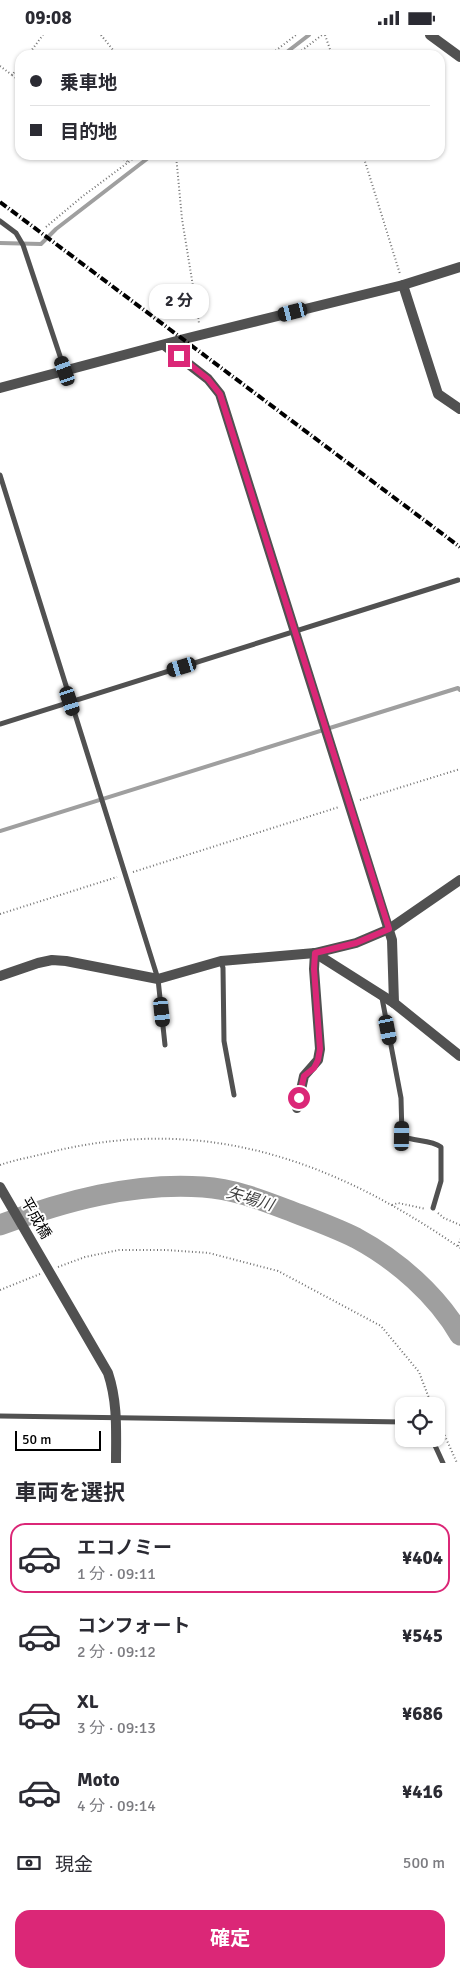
<!DOCTYPE html>
<html lang="ja">
<head>
<meta charset="utf-8">
<style>
	:root { --surface:#fff; --page:#f2f2f3; --text:#2b2b33; --muted:#7c7c81; --line:#e1e1e2; --accent:#db2777 }
	body { margin:0; font-family:Signika,"Noto Sans JP",sans-serif; background:var(--page); color:var(--text); height:100vh; display:flex; flex-direction:column; font-size:19px; white-space:nowrap }
	* { box-sizing:border-box; margin:0 }
	p { font-size:16px; color:var(--muted) }
	.icon { flex:none; width:28px; height:28px; fill:none; stroke:currentColor; stroke-width:2; stroke-linecap:round; stroke-linejoin:round }
	.map { position:relative; height:1428px; overflow:hidden }
	.side { display:flex; flex-direction:column; background:var(--surface); flex:1 }
	.side>* { flex:none }
	.guide { position:absolute; left:15px; top:15px; width:430px; height:110px; border-radius:15px; box-shadow:0 1px 4px #0004; display:grid; align-content:center; height:110px; padding:0 15px; background:var(--surface) }
	.tools { position:absolute; left:395px; top:1362px; display:grid; gap:10px }
	.tools a { display:grid; place-items:center; width:50px; height:50px; border-radius:10px; background:var(--surface); box-shadow:0 1px 4px #0004; font-size:25px }
	.scale { position:absolute; left:15px; bottom:12px; width:86px; box-sizing:border-box; padding-left:5px; border:2px solid #000; border-top:0; font-size:14px; line-height:18px; white-space:nowrap; color:#000; -webkit-text-stroke:4px #fff; paint-order:stroke }
	.end { position:absolute; width:22px; height:22px; margin:-11px; border:6px solid #db2777; background:#fff; box-shadow:0 0 0 2px #fff }
	.from { border-radius:50% }
	.bubble { position:absolute; height:35px; border-radius:15px; background:var(--surface); box-shadow:0 1px 4px #0004; font-size:16px; font-weight:700; line-height:35px; text-align:center }
	.car { position:absolute; width:15px; height:30px; margin:-15px -8px; border-radius:6px; box-shadow:0 0 4px 1px #0007; background:linear-gradient(#222 24%,#8ab4d8 0 40%,#222 0 76%,#8ab4d8 0 86%,#222 0) }
	.guide b { display:flex; align-items:center; gap:18px; height:48px; font-size:19px }
	.guide b+b { border-top:1px solid var(--line) }
	.guide i { width:12px; height:12px; background:var(--text) }
	ul { padding:0; list-style:none }
	li { display:flex; align-items:center; gap:15px; height:70px; margin:0 10px 8px; padding:0 5px; border:2px solid transparent; border-radius:15px }
	li div { flex:1 }
	li b { display:block; font-size:19px }
	li em { font-style:normal; font-weight:700 }
	li.selected { border-color:var(--accent) }
	li>.icon { width:45px; height:45px; stroke-width:1.5 }
	h2 { padding:0 15px; font-size:22px; line-height:60px }
	.pay { display:flex; align-items:center; gap:12px; height:55px; padding:0 15px; font-size:19px }
	.pay p { margin-inline-start:auto }
	.button { display:flex; gap:10px; margin-top:auto; padding:10px 15px }
	.button a { flex:1; height:58px; border-radius:15px; background:var(--accent); color:#fff; font-size:20px; font-weight:700; line-height:58px; text-align:center }
	.status { display:flex; justify-content:space-between; align-items:center; height:35px; padding:0 25px; background:var(--surface); direction:ltr }
	.status svg { height:14px; fill:currentColor }
	.map>svg:first-child { display:block }
</style>
</head>
<body>
<div class="status"><b>09:08</b><svg viewBox="0 0 49 12"><path d="M0 12V9h3v3zM5 12V6h3v6zM10 12V3h3v9zM15 12V0h3v12zM26 1h20v11H26zM47 4h2v5h-2z"/></svg></div>
<div class="map">
<svg width="460" height="1428" viewBox="0 0 460 1428">
	<rect width="100%" height="100%" fill="#fff"/>
	<g fill="none" stroke-linecap="round" stroke-linejoin="round">
		<g stroke="#9f9f9f" stroke-width="4">
			<path d="M283 20 309 0"/>
			<path d="M0 208 41 209 56 194 152 120"/>
			<path d="M0 796 458 653 460 655"/>
		</g>
		<path stroke="#9f9f9f" stroke-width="21" d="M0 1190C64 1166 134 1147 203 1152 235 1154 264 1166 293 1177 314 1185 336 1193 356 1203 397 1225 437 1260 460 1300"/>
		<g stroke="#737373" stroke-width="2" stroke-dasharray="1 2.5" stroke-linecap="butt">
			<path d="M101 0 117 20"/>
			<path d="M325 0 332 20"/>
			<path d="M28 20 43 0"/>
			<path d="M270 20 296 0"/>
			<path d="M296 20 322 0"/>
			<path d="M0 31 12 40 20 30"/>
			<path d="M12 40 20 46"/>
			<path d="M118 120 128 127"/>
			<path d="M176 120 182 184 199 288"/>
			<path d="M363 120 400 239"/>
			<path d="M46 192 83 161 138 120"/>
			<path d="M360 765 460 734"/>
			<path d="M133 837 339 772"/>
			<path d="M0 879 117 842"/>
			<path d="M0 1130C17 1124 37 1121 55 1116 208 1080 334 1126 460 1213"/>
			<path d="M392 1170 398 1168 426 1174"/>
			<path d="M438 1178 444 1183 460 1190"/>
			<path d="M458 1211 460 1204"/>
			<path d="M58 1232 85 1222 119 1215H166L209 1218 278 1236 381 1291 419 1337 432 1371"/>
			<path d="M0 1255 40 1239"/>
			<path d="M436 1381 457 1428"/>
		</g>
		<g stroke="#515151" stroke-width="5">
			<path d="M0 186 16 198 23 210 65 336"/>
			<path d="M0 440 158 944 165 1010"/>
			<path d="M0 689 458 545"/>
			<path d="M221 926 223 933 224 1006 234 1060"/>
			<path d="M382 963 401 1063 402 1101C414 1107 430 1104 441 1112V1146L433 1173"/>
			<path d="M0 1381 404 1387"/>
			<path d="M432 1404 443 1428"/>
		</g>
		<g stroke="#515151" stroke-width="10">
			<path d="M430 0 460 22"/>
			<path d="M403 250 438 359 460 374"/>
			<path d="M164 310 208 344 220 359 392 905 394 968"/>
			<path d="M315 918 394 968 460 1021"/>
			<path d="M0 941 38 928 52 925 66 926 158 944 221 926 315 918 356 908 389 894 460 845"/>
			<path d="M297 1073 304 1041 318 1025 320 1014 314 934 315 918"/>
		</g>
		<g stroke="#515151" stroke-width="10">
			<path d="M0 353 184 304 403 250 460 232"/>
			<path d="M0 1152 108 1338C118 1368 116 1397 116 1428"/>
		</g>
		<path stroke="#000" stroke-width="4" stroke-dasharray="8 2.5 1 2.5" stroke-linecap="butt" d="M0 167 460 512"/>
	</g>
	<g fill="none" stroke-linecap="round" stroke-linejoin="round">
		<path stroke="#db2777" stroke-width="6" d="M179 321 208 344 220 359 389 894 356 908 315 918 314 934 320 1014 318 1025 314 1033 304 1041 299 1063"/>
	</g>
	<g text-anchor="middle" dominant-baseline="central" stroke-width="4" stroke-linejoin="round" paint-order="stroke">
		<g font-size="15" fill="#000" stroke="#fff">
			<text transform="translate(36 1183) rotate(60)">平成橋</text>
		</g>
		<g font-size="16" font-style="italic" fill="#404040" stroke="#fff">
			<text transform="translate(250 1164) rotate(17)">矢場川</text>
		</g>
	</g>
</svg>
<div class="tools">
<a><svg class="icon" aria-label="locate" viewBox="0 0 24 24"><circle cx="12" cy="12" r="6"/><path d="M12 2v4M12 18v4M2 12h4M18 12h4"/></svg></a>
</div>
<div class="scale">50 m</div>
<i class="end from" style="left:299px;top:1063px"></i>
<i class="end" style="left:179px;top:321px"></i>
<div class="bubble" style="left:149px;top:249px;width:60px">2 分</div>
<i class="car" style="left:293px;top:277px;rotate:256deg"></i>
<i class="car" style="left:65px;top:336px;rotate:341deg"></i>
<i class="car" style="left:182px;top:632px;rotate:253deg"></i>
<i class="car" style="left:70px;top:666px;rotate:162deg"></i>
<i class="car" style="left:162px;top:977px;rotate:174deg"></i>
<i class="car" style="left:388px;top:995px;rotate:169deg"></i>
<i class="car" style="left:402px;top:1101px;rotate:1deg"></i>
<div class="guide">
<b><i class="from"></i>乗車地</b>
<b><i></i>目的地</b>
</div>
</div>
<section class="side">
<h2>車両を選択</h2>
<ul>
<li class="selected"><svg class="icon" aria-label="car" viewBox="0 0 24 24"><path d="M5 17H2v-5l4-1 3-4h7l3 4 3 1v5h-3M9 17h6M6 11h13"/><circle cx="7" cy="17" r="2"/><circle cx="17" cy="17" r="2"/></svg><div><b>エコノミー</b><p>1 分 · 09:11</p></div><em>¥404</em></li>
<li><svg class="icon" aria-label="car" viewBox="0 0 24 24"><path d="M5 17H2v-5l4-1 3-4h7l3 4 3 1v5h-3M9 17h6M6 11h13"/><circle cx="7" cy="17" r="2"/><circle cx="17" cy="17" r="2"/></svg><div><b>コンフォート</b><p>2 分 · 09:12</p></div><em>¥545</em></li>
<li><svg class="icon" aria-label="car" viewBox="0 0 24 24"><path d="M5 17H2v-5l4-1 3-4h7l3 4 3 1v5h-3M9 17h6M6 11h13"/><circle cx="7" cy="17" r="2"/><circle cx="17" cy="17" r="2"/></svg><div><b>XL</b><p>3 分 · 09:13</p></div><em>¥686</em></li>
<li><svg class="icon" aria-label="car" viewBox="0 0 24 24"><path d="M5 17H2v-5l4-1 3-4h7l3 4 3 1v5h-3M9 17h6M6 11h13"/><circle cx="7" cy="17" r="2"/><circle cx="17" cy="17" r="2"/></svg><div><b>Moto</b><p>4 分 · 09:14</p></div><em>¥416</em></li>
</ul>
<div class="pay"><svg class="icon" aria-label="cash" viewBox="0 0 24 24"><path d="M3 7h18v10H3z"/><circle cx="12" cy="12" r="2"/></svg>現金<p>500 m</p></div>
<div class="button"><a>確定</a></div>
</section>
</body>
</html>
